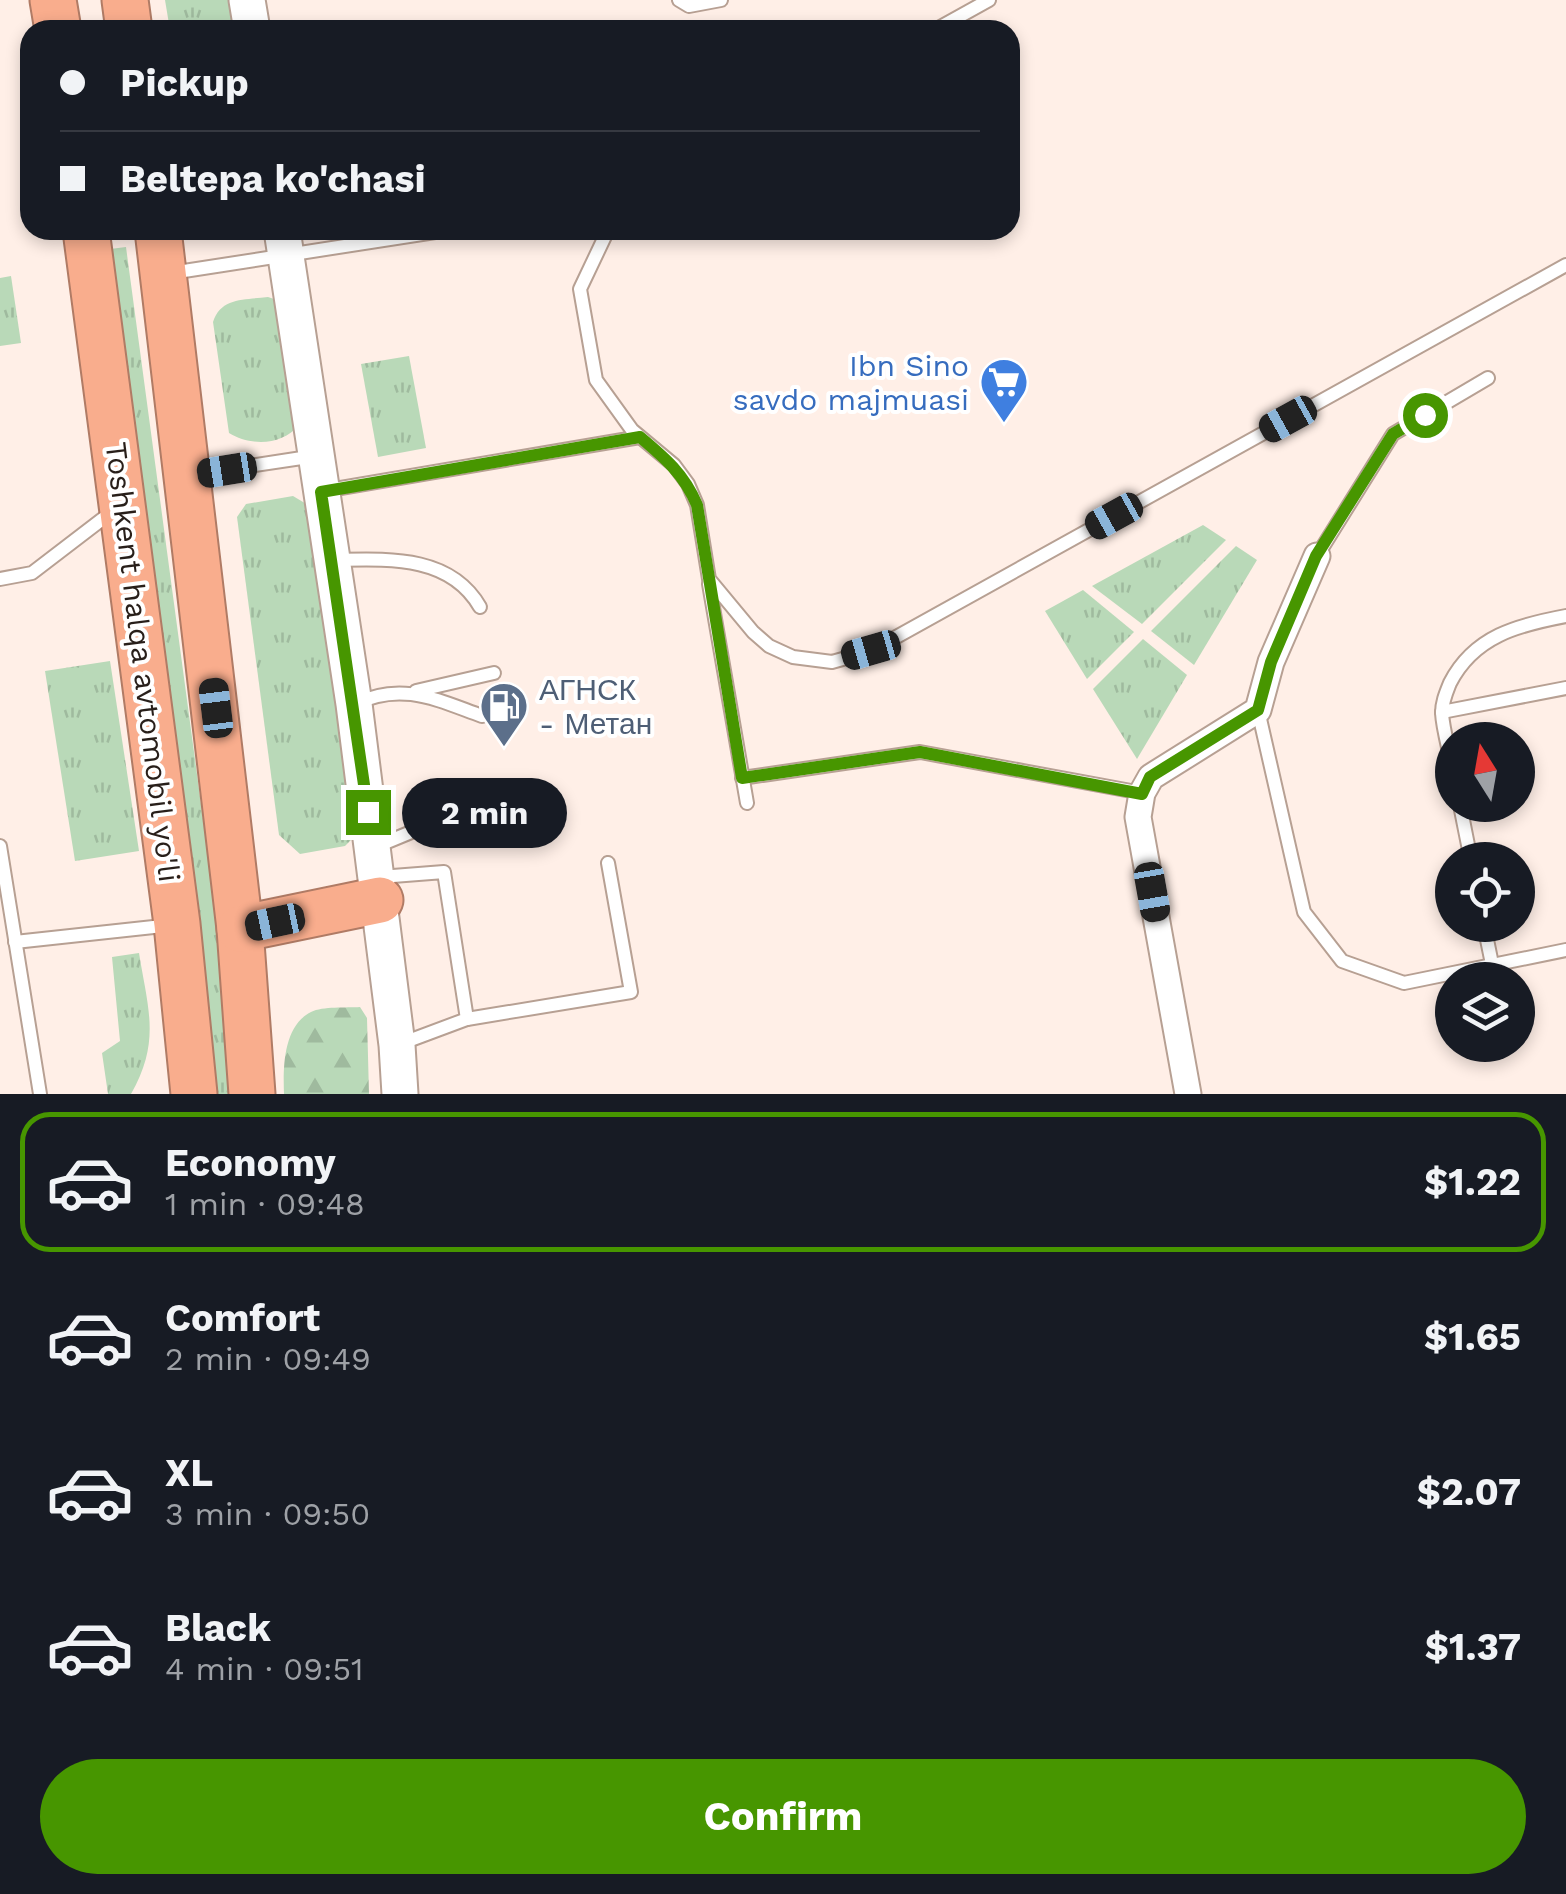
<!DOCTYPE html>
<html lang="en">
<head>
<meta charset="utf-8">
<style>
	:root { --surface:#171b24; --page:#20242c; --text:#f1f3f6; --muted:#9ea1a6; --line:#363941; --accent:#479600 }
	body { margin:0; font-family:"Work Sans",sans-serif; background:var(--page); color:var(--text); height:100vh; display:flex; flex-direction:column; font-size:38px; white-space:nowrap }
	* { box-sizing:border-box; margin:0 }
	p { font-size:32px; color:var(--muted) }
	.icon { flex:none; width:55px; height:55px; fill:none; stroke:currentColor; stroke-width:2; stroke-linecap:round; stroke-linejoin:round }
	.map { position:relative; height:1094px; overflow:hidden }
	.details { display:flex; flex-direction:column; background:var(--surface); flex:1 }
	.details>* { flex:none }
	.top-card { position:absolute; left:20px; top:20px; width:1000px; height:220px; border-radius:30px; box-shadow:0 5px 15px #0003; display:grid; align-content:center; height:220px; padding:0 40px; background:var(--surface) }
	.needle { width:65px; rotate:349deg }
	.controls { position:absolute; left:1435px; top:722px; display:grid; gap:20px }
	.controls a { display:grid; place-items:center; width:100px; height:100px; border-radius:50%; background:var(--surface); box-shadow:0 5px 15px #0003; font-size:50px }
	.end { position:absolute; width:45px; height:45px; margin:-22px; border:12px solid #479600; background:#fff; box-shadow:0 0 0 5px #fff }
	.from { border-radius:50% }
	.bubble { position:absolute; height:70px; border-radius:35px; background:var(--surface); box-shadow:0 5px 15px #0003; font-size:32px; font-weight:700; line-height:70px; text-align:center }
	.car { position:absolute; width:30px; height:60px; margin:-30px -15px; border-radius:12px; box-shadow:0 0 8px 2px #0007; background:linear-gradient(#222 24%,#8ab4d8 0 40%,#222 0 76%,#8ab4d8 0 86%,#222 0) }
	.top-card b { display:flex; align-items:center; gap:35px; height:95px; font-size:38px }
	.top-card b+b { border-top:2px solid var(--line) }
	.top-card i { width:25px; height:25px; background:var(--text) }
	ul { padding:18px 0 0; list-style:none }
	li { display:flex; align-items:center; gap:30px; height:140px; margin:0 20px 15px; padding:0 20px; border:5px solid transparent; border-radius:30px }
	li div { flex:1 }
	li b { display:block; font-size:38px }
	li em { font-style:normal; font-weight:700 }
	li.current { border-color:var(--accent) }
	li>.icon { width:90px; height:90px; stroke-width:1.5 }
	.primary-button { display:flex; gap:20px; margin-top:auto; padding:20px 40px }
	.primary-button a { flex:1; height:115px; border-radius:60px; background:var(--accent); color:#fff; font-size:40px; font-weight:700; line-height:115px; text-align:center }
	.map>svg:first-child { display:block }
</style>
</head>
<body>
<div class="map">
<svg width="1566" height="1094" viewBox="0 0 1566 1094">
	<defs>
		<pattern id="grass-tufts" width="24" height="20" patternUnits="userSpaceOnUse" patternTransform="scale(2.5)"><rect width="24" height="20" fill="#b9d9b8"/><path d="M3 7l-1-3M5 7V3M7 7l1-3M15 17l-1-3M17 17v-4M19 17l1-3" fill="none" stroke="#9fba9e"/></pattern>
		<pattern id="forest-firs" width="22" height="20" patternUnits="userSpaceOnUse" patternTransform="scale(2.5)"><rect width="22" height="20" fill="#b9d9b8"/><path d="M5 1l3.5 6h-7zM16 11l3.5 6h-7z" fill="#9fba9e"/></pattern>
	</defs>
	<rect width="100%" height="100%" fill="#ffefe7"/>
	<g fill="url(#grass-tufts)">
		<path d="M165 0H233L238 30H170Z"/>
		<path d="M126 247 215 908 230 1094H213C189 811 149 530 110 249Z"/>
		<path d="M11 276 21 343 0 346V278Z"/>
		<path d="M268 297 277 300 299 425C282 446 250 446 229 433L213 322C221 297 245 300 268 297Z"/>
		<path d="M409 356 426 448 378 457 361 364Z"/>
		<path d="M293 496 308 505 356 835 345 846 300 854 279 835 237 517 246 504Z"/>
		<path d="M1203 525 1226 540 1142 624 1092 586Z"/>
		<path d="M1236 546 1257 560 1194 665 1151 631Z"/>
		<path d="M1083 590 1134 632 1087 679 1045 611Z"/>
		<path d="M1143 639 1187 675 1137 759 1093 689Z"/>
		<path d="M110 661 139 851 75 861 45 671Z"/>
		<path d="M139 953C148 1009 161 1041 131 1094H108L102 1053 120 1041 112 957Z"/>
	</g>
	<path fill="url(#forest-firs)" d="M360 1007 367 1018 369 1094H284C283 1068 283 1026 311 1012 323 1006 346 1008 360 1007Z"/>
	<g fill="none" stroke-linecap="round" stroke-linejoin="round">
		<g stroke="#b7a093" stroke-width="16">
			<g id="lane">
				<path d="M679 0 689 6 721 0"/>
				<path d="M935 30 989 0"/>
				<path d="M608 230 580 289 596 380 632 430 674 465 688 484 697 505 709 579 753 632 769 646 793 657 832 662 871 651 1566 265"/>
				<path d="M171 273 448 230"/>
				<path d="M196 474 315 456"/>
				<path d="M323 491 640 437"/>
				<path d="M1317 556 1393 434 1488 378"/>
				<path d="M335 560C388 559 450 555 480 607"/>
				<path d="M0 579 32 573 113 511"/>
				<path d="M709 584 747 803"/>
				<path d="M416 691 494 673"/>
				<path d="M355 704C402 681 437 700 482 716"/>
				<path d="M1258 710 1304 912 1342 961 1404 983 1566 950"/>
				<path d="M1442 712 1566 688"/>
				<path d="M1452 766C1449 749 1443 730 1442 713 1442 702 1446 693 1450 683 1474 636 1518 625 1566 616"/>
				<path d="M742 778 920 752 1142 793"/>
				<path d="M1460 805 1471 860"/>
				<path d="M0 846 40 1094"/>
				<path d="M375 847 496 797"/>
				<path d="M380 877 444 872 467 1019 400 1044"/>
				<path d="M1484 925 1492 964"/>
				<path d="M15 942 172 925"/>
				<path d="M467 1019 631 992 608 863"/>
			</g>
		</g>
		<g stroke="#b7a093" stroke-width="29">
			<path id="street" d="M1188 1094 1138 817 1142 793 1151 777 1258 710 1271 662 1317 556"/>
		</g>
		<g stroke="#b7a093" stroke-width="39">
			<g id="secondary">
				<path d="M247 0 252 30"/>
				<path d="M282 230 354 704 397 1045 400 1094"/>
			</g>
		</g>
		<g stroke="#b07b65" stroke-width="49">
			<g id="highway">
				<path d="M53 0 58 30"/>
				<path d="M125 0 129 30"/>
				<path d="M86 230 177 924 194 1094"/>
				<path d="M158 230 240 929 252 1094"/>
				<path d="M240 929 380 900"/>
			</g>
		</g>
		<use href="#lane" stroke="#fff" stroke-width="12"/>
		<use href="#street" stroke="#fff" stroke-width="25"/>
		<use href="#secondary" stroke="#fff" stroke-width="35"/>
		<use href="#highway" stroke="#f9ad8d" stroke-width="45"/>
	</g>
	<g fill="none" stroke-linecap="round" stroke-linejoin="round">
		<path stroke="#479600" stroke-width="12" d="M368 812 321 492 640 437C665 458 684 474 697 505L742 778 920 752 1142 794 1150 777 1258 710 1271 662 1316 556 1393 434 1425 415"/>
	</g>
	<defs>
		<g id="supermarket-pin" transform="scale(2.5)"><path d="M0 17L-7.5 6A9.5 9.5 0 1 1 7.5 6Z" fill="#3f7fe0" stroke="#fff"/><path d="M-6-5.5h2.5l.6 2H6L4.5 2H-2.5L-4.4-4H-6ZM-1.5 3.2a1.3 1.3 0 1 0 .1 0ZM3 3.2a1.3 1.3 0 1 0 .1 0Z" fill="#fff"/></g>
		<g id="fuel-pin" transform="scale(2.5)"><path d="M0 17L-7.5 6A9.5 9.5 0 1 1 7.5 6Z" fill="#5c6f8a" stroke="#fff"/><path d="M-5.5-6h7V0h2V4h1.3V-2.5L3-4.5l.8-.8L6-3V5H2.5V1h-1V6h-7ZM-4.2-4.7v3.2H.2V-4.7Z" fill="#fff"/></g>
	</defs>
	<g fill-rule="evenodd">
		<use href="#supermarket-pin" x="1004" y="382"/>
		<use href="#fuel-pin" x="504" y="706"/>
	</g>
	<g text-anchor="middle" dominant-baseline="central" stroke-width="8" stroke-linejoin="round" paint-order="stroke">
		<g font-size="30" fill="#366cbe" stroke="#fff" text-anchor="end">
			<text x="969" y="365">Ibn Sino<tspan x="969" dy="34">savdo majmuasi</tspan></text>
		</g>
		<g font-size="30" fill="#281f1a" stroke="#fff">
			<text transform="translate(143 662) rotate(83)">Toshkent halqa avtomobil yo'li</text>
		</g>
		<g font-size="30" fill="#4e5e75" stroke="#fff" text-anchor="start">
			<text x="539" y="689">АГНСК<tspan x="539" dy="34">- Метан</tspan></text>
		</g>
	</g>
</svg>
<div class="controls">
<a><svg class="needle" viewBox="-14 -14 28 28"><path d="M0-13l5 13h-10z" fill="#e53935"/><path d="M0 13l5-13h-10z" fill="#9ea1a6"/></svg></a>
<a><svg class="icon" aria-label="locate" viewBox="0 0 24 24"><circle cx="12" cy="12" r="6"/><path d="M12 2v4M12 18v4M2 12h4M18 12h4"/></svg></a>
<a><svg class="icon" aria-label="layers" viewBox="0 0 24 24"><path d="M12 4l9 5-9 5-9-5zM3 14l9 5 9-5"/></svg></a>
</div>
<i class="end from" style="left:1425px;top:415px"></i>
<i class="end" style="left:368px;top:812px"></i>
<div class="bubble" style="left:402px;top:778px;width:165px">2 min</div>
<i class="car" style="left:1288px;top:419px;rotate:241deg"></i>
<i class="car" style="left:227px;top:470px;rotate:261deg"></i>
<i class="car" style="left:1114px;top:516px;rotate:241deg"></i>
<i class="car" style="left:871px;top:650px;rotate:254deg"></i>
<i class="car" style="left:216px;top:708px;rotate:353deg"></i>
<i class="car" style="left:1152px;top:892px;rotate:170deg"></i>
<i class="car" style="left:275px;top:922px;rotate:258deg"></i>
<div class="top-card">
<b><i class="from"></i>Pickup</b>
<b><i></i>Beltepa ko'chasi</b>
</div>
</div>
<section class="details">
<ul>
<li class="current"><svg class="icon" aria-label="car" viewBox="0 0 24 24"><path d="M5 17H2v-5l4-1 3-4h7l3 4 3 1v5h-3M9 17h6M6 11h13"/><circle cx="7" cy="17" r="2"/><circle cx="17" cy="17" r="2"/></svg><div><b>Economy</b><p>1 min · 09:48</p></div><em>$1.22</em></li>
<li><svg class="icon" aria-label="car" viewBox="0 0 24 24"><path d="M5 17H2v-5l4-1 3-4h7l3 4 3 1v5h-3M9 17h6M6 11h13"/><circle cx="7" cy="17" r="2"/><circle cx="17" cy="17" r="2"/></svg><div><b>Comfort</b><p>2 min · 09:49</p></div><em>$1.65</em></li>
<li><svg class="icon" aria-label="car" viewBox="0 0 24 24"><path d="M5 17H2v-5l4-1 3-4h7l3 4 3 1v5h-3M9 17h6M6 11h13"/><circle cx="7" cy="17" r="2"/><circle cx="17" cy="17" r="2"/></svg><div><b>XL</b><p>3 min · 09:50</p></div><em>$2.07</em></li>
<li><svg class="icon" aria-label="car" viewBox="0 0 24 24"><path d="M5 17H2v-5l4-1 3-4h7l3 4 3 1v5h-3M9 17h6M6 11h13"/><circle cx="7" cy="17" r="2"/><circle cx="17" cy="17" r="2"/></svg><div><b>Black</b><p>4 min · 09:51</p></div><em>$1.37</em></li>
</ul>
<div class="primary-button"><a>Confirm</a></div>
</section>
</body>
</html>
